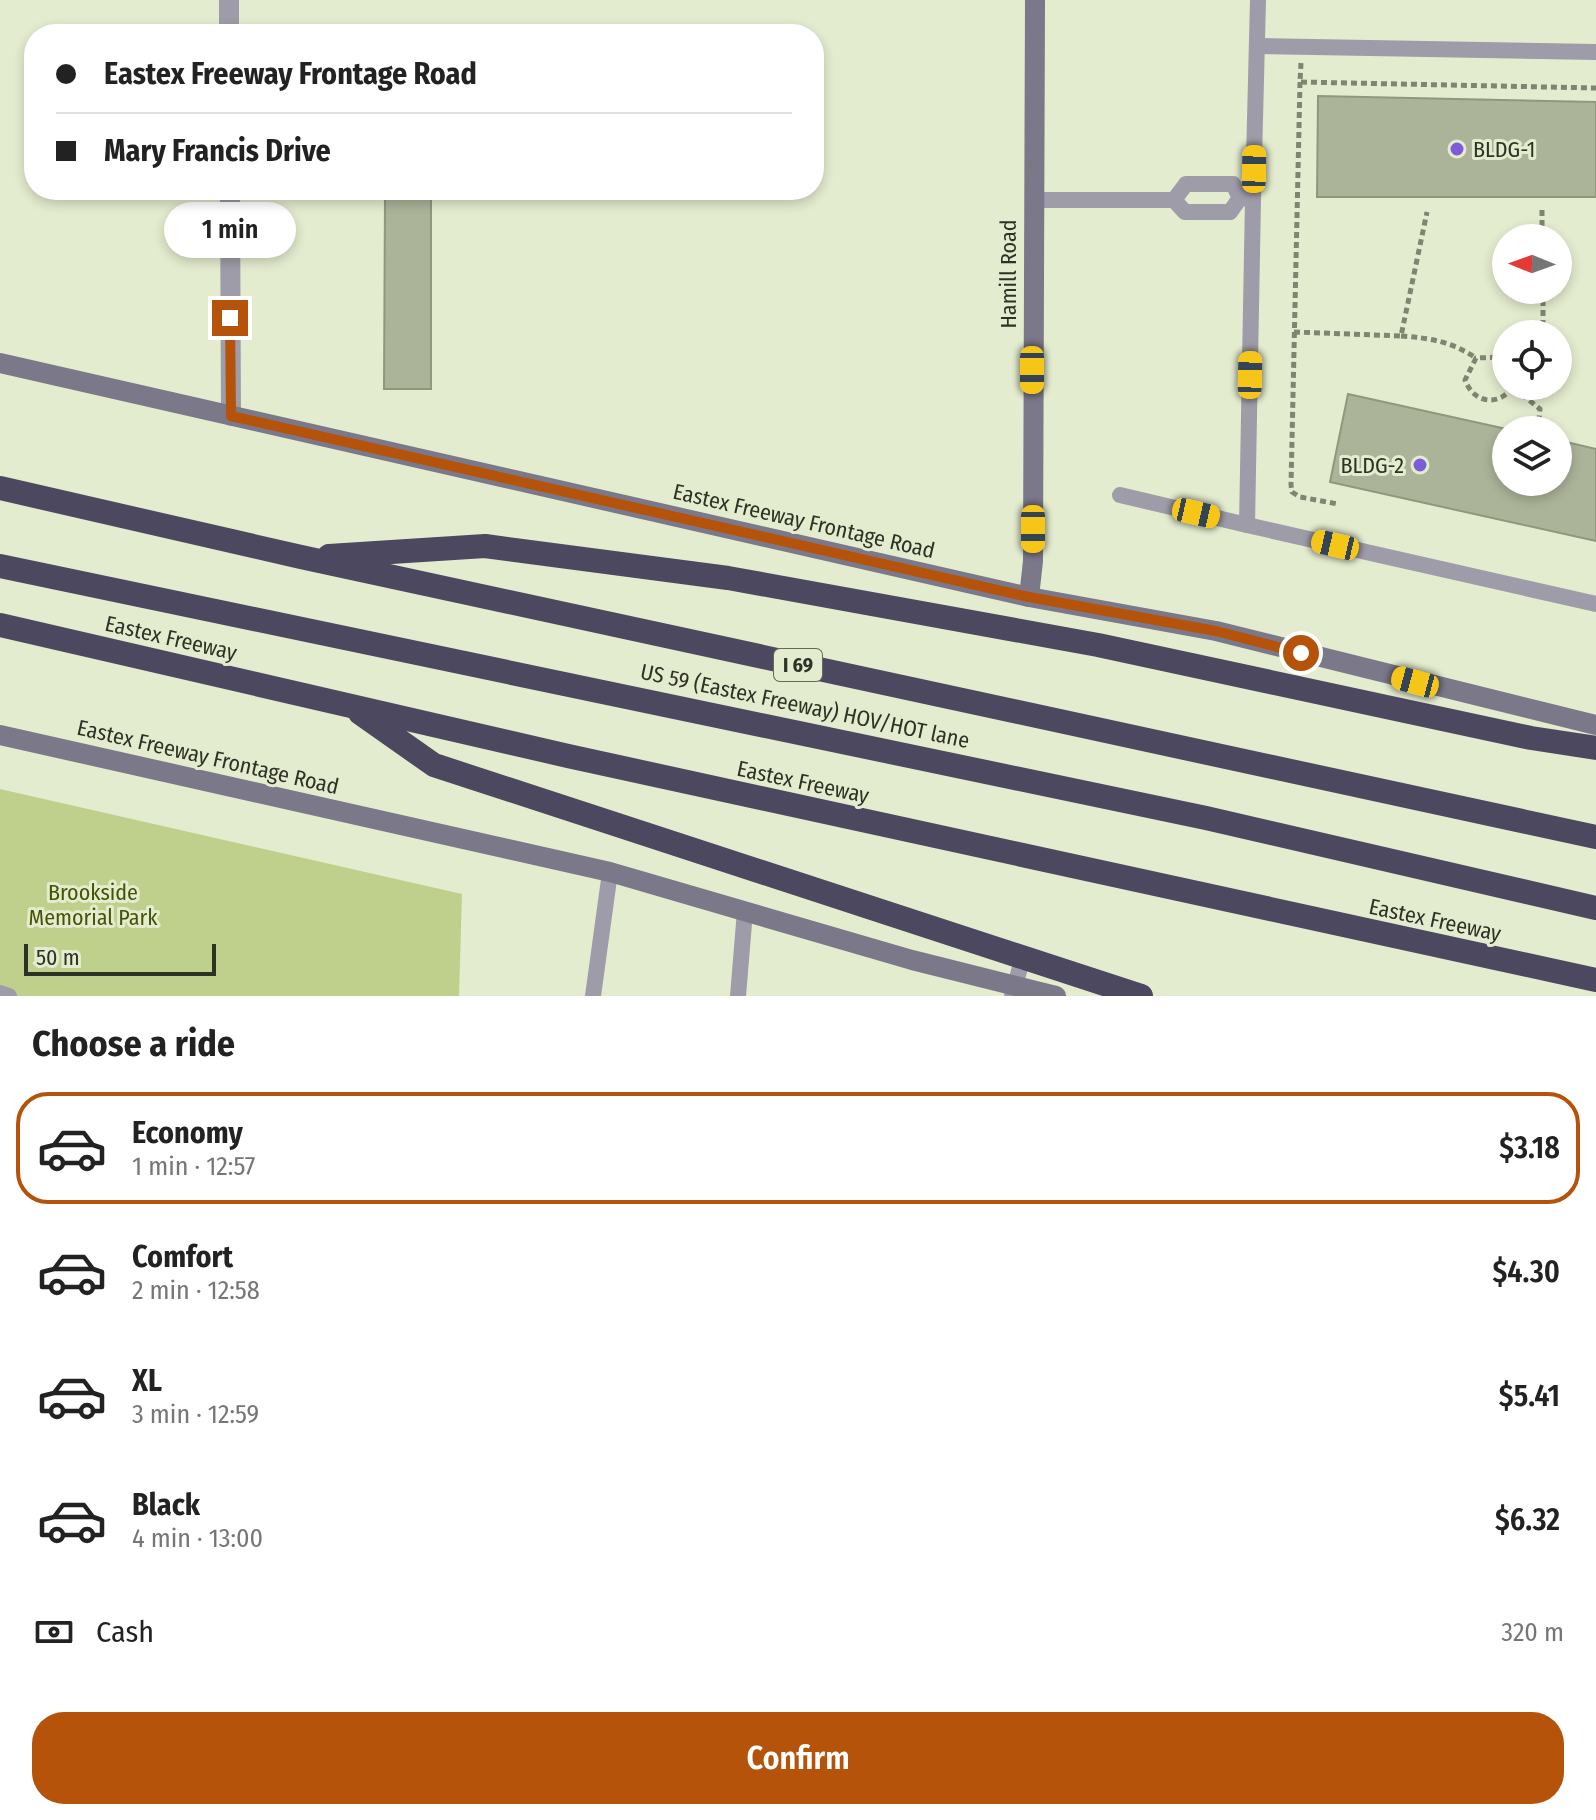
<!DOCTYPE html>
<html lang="en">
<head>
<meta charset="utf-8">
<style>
	:root { --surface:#fff; --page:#f6f6f6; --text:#222; --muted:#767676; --line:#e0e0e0; --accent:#b45309 }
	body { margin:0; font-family:"Fira Sans Condensed",sans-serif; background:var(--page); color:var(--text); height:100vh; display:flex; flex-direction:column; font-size:30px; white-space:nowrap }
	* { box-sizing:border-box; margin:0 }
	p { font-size:26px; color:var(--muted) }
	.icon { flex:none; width:44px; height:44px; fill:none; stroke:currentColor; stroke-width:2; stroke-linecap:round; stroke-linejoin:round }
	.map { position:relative; height:996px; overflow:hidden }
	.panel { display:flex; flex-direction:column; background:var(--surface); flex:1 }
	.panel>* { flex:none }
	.banner { position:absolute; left:24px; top:24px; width:800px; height:176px; border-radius:32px; box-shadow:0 4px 12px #0003; display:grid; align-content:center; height:176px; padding:0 32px; background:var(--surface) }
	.needle { width:52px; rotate:271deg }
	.controls { position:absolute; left:1492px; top:224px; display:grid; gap:16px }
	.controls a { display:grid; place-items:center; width:80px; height:80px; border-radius:50%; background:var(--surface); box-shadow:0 4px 12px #0003; font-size:40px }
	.scale { position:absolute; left:24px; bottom:20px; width:192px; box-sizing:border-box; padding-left:8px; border:4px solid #2e3126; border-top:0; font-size:22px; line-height:28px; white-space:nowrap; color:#2e3126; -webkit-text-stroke:6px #e4eccf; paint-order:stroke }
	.end { position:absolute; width:36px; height:36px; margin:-18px; border:10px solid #b45309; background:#fff; box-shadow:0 0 0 4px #fff }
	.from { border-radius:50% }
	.bubble { position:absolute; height:56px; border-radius:28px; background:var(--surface); box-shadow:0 4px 12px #0003; font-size:26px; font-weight:600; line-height:56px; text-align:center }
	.car { position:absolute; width:24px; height:48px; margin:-24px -12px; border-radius:10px; box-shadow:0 0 6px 2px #0007; background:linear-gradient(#f5c518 24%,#345 0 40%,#f5c518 0 76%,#345 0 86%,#f5c518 0) }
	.banner b { display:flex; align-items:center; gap:28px; height:76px; font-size:30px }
	.banner b+b { border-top:2px solid var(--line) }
	.banner i { width:20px; height:20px; background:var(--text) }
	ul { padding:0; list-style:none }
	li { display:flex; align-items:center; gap:24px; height:112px; margin:0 16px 12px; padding:0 16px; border:4px solid transparent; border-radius:32px }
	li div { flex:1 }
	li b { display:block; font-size:30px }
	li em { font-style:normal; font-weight:600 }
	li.selected { border-color:var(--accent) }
	li>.icon { width:72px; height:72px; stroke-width:1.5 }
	h2 { padding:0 32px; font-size:36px; line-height:96px }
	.pay { display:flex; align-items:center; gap:20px; height:88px; padding:0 32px; font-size:30px }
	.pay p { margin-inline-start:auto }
	.button { display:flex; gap:16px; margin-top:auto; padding:16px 32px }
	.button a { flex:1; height:92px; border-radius:32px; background:var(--accent); color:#fff; font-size:32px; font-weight:600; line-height:92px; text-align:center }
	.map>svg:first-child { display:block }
</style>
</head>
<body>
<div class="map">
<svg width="1596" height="996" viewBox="0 0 1596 996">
	<rect width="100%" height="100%" fill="#e4eccf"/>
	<path fill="#bfd08d" d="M0 789 462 894 459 996H0Z"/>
	<g fill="#abb398" stroke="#90977d" stroke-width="2">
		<path d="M1318 96 1596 102V197H1317Z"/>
		<path d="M385 196H431V389H384Z"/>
		<path d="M1348 394 1511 430H1506V482H1558V440L1596 449V541L1330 482Z"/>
	</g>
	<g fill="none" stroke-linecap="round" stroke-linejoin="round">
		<g stroke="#808572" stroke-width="5" stroke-dasharray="6 4" stroke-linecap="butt">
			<path d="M1301 63 1300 82 1596 88"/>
			<path d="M1300 82 1291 485 1292 492 1300 497 1338 504"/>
			<path d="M1542 210V238"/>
			<path d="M1543 290V334"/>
			<path d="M1294 332 1401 336 1427 212"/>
			<path d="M1401 336C1431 338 1452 342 1476 358"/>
			<path d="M1506 357 1476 358 1465 380C1474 404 1499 407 1514 386"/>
			<path d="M1514 388 1540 409 1538 430"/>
		</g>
		<g stroke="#9e9ca8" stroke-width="16">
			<path d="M1257 46 1596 52"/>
			<path d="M1253 199 1258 0"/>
			<path d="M1033 200H1174L1185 212H1230L1240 198"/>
			<path d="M1174 200 1186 184H1233L1240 198"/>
			<path d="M1120 495 1247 525 1253 199 1240 198"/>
			<path d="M1247 525 1596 604"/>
			<path d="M0 993 9 996"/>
			<path d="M593 996 610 872"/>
			<path d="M738 996 745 911"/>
			<path d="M1012 996 1023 957"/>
		</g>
		<g stroke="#9e9ca8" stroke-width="20">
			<path d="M229 0V34"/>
			<path d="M230 190 231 416"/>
		</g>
		<g stroke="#7a7889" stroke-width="20">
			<path d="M0 363 1029 597 1216 631 1596 725"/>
			<path d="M1029 597 1033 561 1035 0"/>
			<path d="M0 735 610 872 912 960 1056 996"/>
		</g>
		<g stroke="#4c485f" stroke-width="24">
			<path d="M0 488 301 557 1596 837"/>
			<path d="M329 556 485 546 728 578 1098 645 1531 738 1596 748"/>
			<path d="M0 566 1206 818 1596 908"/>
			<path d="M0 625 568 756 1596 980"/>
			<path d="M360 713 434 765 1141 996"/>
		</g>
	</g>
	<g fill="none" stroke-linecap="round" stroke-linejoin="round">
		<path stroke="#b45309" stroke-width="10" d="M230 318 231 416 1029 597 1216 631 1301 653"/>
	</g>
	<g fill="#7e5cd6" stroke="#e4eccf" stroke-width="3">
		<circle cx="1457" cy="149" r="8"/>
		<circle cx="1420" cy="465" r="8"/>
	</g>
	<g text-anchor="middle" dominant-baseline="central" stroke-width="6" stroke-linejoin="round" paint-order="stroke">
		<rect fill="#e4eccf" stroke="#656959" stroke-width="2" x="774" y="649" width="48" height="32" rx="6"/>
		<g font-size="20" font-weight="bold" fill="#2e3126">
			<text x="798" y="665">I 69</text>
		</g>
		<g font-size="22" fill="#2e3126" stroke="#e4eccf" text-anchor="start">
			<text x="1473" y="149">BLDG-1</text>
			<text x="1404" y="465" text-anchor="end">BLDG-2</text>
		</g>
		<g font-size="22" fill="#2e3126" stroke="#e4eccf">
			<text transform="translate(1008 274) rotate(-90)">Hamill Road</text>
			<text transform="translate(804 521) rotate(13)">Eastex Freeway Frontage Road</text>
			<text transform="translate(171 638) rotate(13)">Eastex Freeway</text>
			<text transform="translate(805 706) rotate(12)">US 59 (Eastex Freeway) HOV/HOT lane</text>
			<text transform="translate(208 757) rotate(13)">Eastex Freeway Frontage Road</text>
			<text transform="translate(803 782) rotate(12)">Eastex Freeway</text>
			<text transform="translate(1435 920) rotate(12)">Eastex Freeway</text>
		</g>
		<g font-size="22" fill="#465304" stroke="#e4eccf">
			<text x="93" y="892">Brookside<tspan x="93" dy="25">Memorial Park</tspan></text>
		</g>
	</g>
</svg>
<div class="controls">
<a><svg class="needle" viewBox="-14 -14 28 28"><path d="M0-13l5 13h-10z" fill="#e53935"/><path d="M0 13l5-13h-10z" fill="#767676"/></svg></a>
<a><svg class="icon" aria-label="locate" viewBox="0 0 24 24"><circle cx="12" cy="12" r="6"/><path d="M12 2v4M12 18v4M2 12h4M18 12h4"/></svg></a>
<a><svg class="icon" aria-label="layers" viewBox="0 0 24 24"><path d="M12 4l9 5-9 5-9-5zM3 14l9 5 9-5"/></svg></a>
</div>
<div class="scale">50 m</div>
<i class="end from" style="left:1301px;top:653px"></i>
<i class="end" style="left:230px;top:318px"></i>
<div class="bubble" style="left:164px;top:202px;width:132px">1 min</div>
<i class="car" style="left:1254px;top:169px;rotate:1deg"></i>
<i class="car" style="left:1032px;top:370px;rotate:180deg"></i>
<i class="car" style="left:1250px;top:375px;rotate:1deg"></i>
<i class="car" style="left:1196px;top:513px;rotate:103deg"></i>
<i class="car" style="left:1033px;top:529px;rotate:180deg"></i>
<i class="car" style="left:1335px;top:545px;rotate:283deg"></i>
<i class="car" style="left:1415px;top:682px;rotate:285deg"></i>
<div class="banner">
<b><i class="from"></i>Eastex Freeway Frontage Road</b>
<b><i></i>Mary Francis Drive</b>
</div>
</div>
<section class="panel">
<h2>Choose a ride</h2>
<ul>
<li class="selected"><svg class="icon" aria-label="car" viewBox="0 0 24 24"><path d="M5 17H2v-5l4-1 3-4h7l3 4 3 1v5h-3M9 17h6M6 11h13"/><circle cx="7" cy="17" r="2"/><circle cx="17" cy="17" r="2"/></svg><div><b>Economy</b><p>1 min · 12:57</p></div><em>$3.18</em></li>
<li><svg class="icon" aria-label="car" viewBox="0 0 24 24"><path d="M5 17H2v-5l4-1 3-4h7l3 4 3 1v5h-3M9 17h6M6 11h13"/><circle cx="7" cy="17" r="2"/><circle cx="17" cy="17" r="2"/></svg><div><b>Comfort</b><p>2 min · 12:58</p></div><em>$4.30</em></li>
<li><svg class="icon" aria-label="car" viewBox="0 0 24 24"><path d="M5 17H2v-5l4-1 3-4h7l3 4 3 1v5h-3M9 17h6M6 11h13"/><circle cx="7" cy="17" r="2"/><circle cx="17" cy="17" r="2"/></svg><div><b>XL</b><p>3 min · 12:59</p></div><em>$5.41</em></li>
<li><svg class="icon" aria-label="car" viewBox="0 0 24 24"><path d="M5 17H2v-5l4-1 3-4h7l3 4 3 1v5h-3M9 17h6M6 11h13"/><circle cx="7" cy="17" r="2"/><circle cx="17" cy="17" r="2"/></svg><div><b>Black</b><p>4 min · 13:00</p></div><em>$6.32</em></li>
</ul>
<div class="pay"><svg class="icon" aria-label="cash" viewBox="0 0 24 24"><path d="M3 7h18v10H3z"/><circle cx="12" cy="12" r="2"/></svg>Cash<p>320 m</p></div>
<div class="button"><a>Confirm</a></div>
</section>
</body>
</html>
